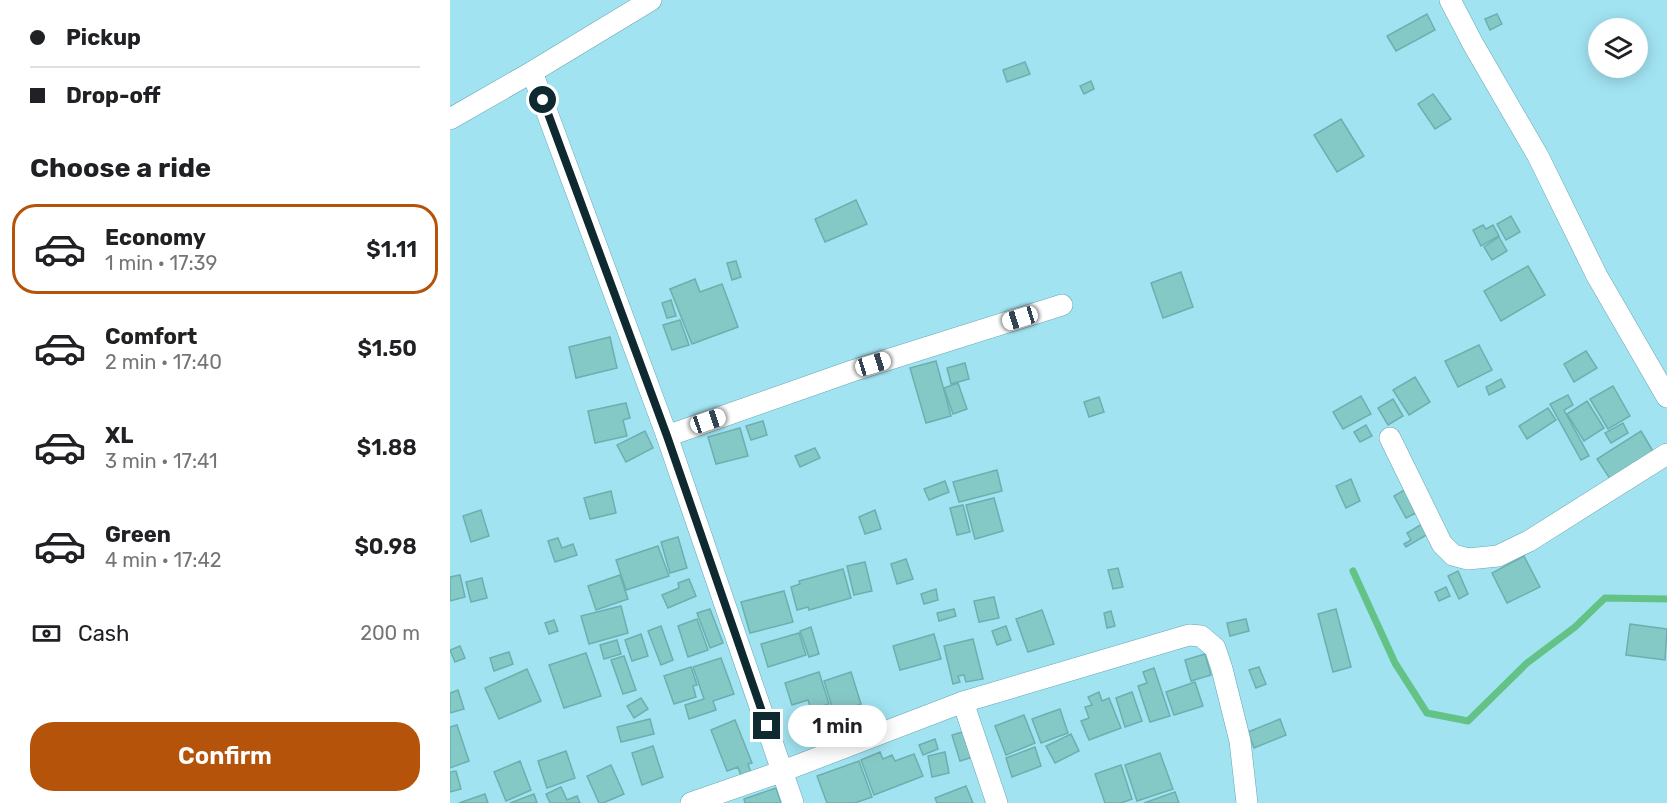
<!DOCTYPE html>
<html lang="en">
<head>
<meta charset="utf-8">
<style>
	:root { --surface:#fff; --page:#f2f2f2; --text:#202124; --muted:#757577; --line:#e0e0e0; --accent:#b45309 }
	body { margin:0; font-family:Rubik,sans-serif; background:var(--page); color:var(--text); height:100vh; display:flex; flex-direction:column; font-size:22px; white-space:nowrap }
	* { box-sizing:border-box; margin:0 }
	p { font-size:20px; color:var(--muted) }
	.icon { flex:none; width:33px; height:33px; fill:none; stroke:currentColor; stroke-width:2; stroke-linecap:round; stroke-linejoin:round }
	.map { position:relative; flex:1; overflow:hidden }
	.panel { display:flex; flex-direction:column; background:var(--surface); width:450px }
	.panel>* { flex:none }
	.hud { display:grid; align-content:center; height:132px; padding:0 30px; background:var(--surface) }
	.buttons { position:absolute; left:1138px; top:18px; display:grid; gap:12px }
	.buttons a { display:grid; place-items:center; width:60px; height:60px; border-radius:50%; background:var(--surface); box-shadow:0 3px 15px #0003; font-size:30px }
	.end { position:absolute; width:27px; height:27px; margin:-14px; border:8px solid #0e292f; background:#fff; box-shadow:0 0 0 3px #fff }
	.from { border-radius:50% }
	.bubble { position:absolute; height:42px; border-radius:21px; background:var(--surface); box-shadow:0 3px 15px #0003; font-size:20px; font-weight:600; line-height:42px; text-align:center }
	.car { position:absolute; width:18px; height:36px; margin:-18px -9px; border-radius:8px; box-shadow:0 0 4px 2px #0007; background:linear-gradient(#fff 24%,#345 0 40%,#fff 0 76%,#345 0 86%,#fff 0) }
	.hud b { display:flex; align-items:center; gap:21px; height:57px; font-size:22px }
	.hud b+b { border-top:2px solid var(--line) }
	.hud i { width:15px; height:15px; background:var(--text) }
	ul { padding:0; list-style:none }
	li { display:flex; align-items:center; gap:18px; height:90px; margin:0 12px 9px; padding:0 18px; border:3px solid transparent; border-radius:24px }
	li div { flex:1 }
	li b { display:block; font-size:22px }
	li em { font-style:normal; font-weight:600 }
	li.on { border-color:var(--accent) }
	li>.icon { width:54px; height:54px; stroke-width:1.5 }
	h2 { padding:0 30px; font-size:27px; line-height:72px }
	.pay { display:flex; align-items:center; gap:15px; height:66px; padding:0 30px; font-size:22px }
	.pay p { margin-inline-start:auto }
	.primary-button { display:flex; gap:12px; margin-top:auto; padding:12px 30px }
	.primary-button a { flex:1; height:69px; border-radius:24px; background:var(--accent); color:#fff; font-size:24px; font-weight:600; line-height:69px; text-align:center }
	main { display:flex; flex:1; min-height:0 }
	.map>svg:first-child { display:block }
</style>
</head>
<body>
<main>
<section class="panel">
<div class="hud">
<b><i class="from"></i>Pickup</b>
<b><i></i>Drop-off</b>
</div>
<h2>Choose a ride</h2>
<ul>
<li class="on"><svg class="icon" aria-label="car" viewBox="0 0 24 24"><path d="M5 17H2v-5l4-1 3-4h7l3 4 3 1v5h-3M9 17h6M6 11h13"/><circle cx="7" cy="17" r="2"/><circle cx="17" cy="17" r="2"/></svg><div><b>Economy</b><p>1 min · 17:39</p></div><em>$1.11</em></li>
<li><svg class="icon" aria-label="car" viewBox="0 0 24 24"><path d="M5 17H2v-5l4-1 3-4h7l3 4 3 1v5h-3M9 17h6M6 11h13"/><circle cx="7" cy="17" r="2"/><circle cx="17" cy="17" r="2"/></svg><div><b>Comfort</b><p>2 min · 17:40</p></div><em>$1.50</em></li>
<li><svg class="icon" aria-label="car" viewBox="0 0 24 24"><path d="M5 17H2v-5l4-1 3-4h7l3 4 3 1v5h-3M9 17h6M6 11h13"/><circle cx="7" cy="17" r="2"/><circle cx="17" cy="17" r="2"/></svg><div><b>XL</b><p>3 min · 17:41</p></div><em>$1.88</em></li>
<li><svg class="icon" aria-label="car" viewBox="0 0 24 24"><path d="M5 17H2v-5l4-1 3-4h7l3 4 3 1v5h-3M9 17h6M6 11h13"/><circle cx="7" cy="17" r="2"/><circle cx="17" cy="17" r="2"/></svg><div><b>Green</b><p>4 min · 17:42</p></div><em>$0.98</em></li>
</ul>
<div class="pay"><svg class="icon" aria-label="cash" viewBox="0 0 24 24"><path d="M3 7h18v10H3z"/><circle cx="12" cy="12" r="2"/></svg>Cash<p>200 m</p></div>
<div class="primary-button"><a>Confirm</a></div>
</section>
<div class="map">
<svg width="1217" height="803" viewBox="0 0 1217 803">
	<rect width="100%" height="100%" fill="#a2e3f2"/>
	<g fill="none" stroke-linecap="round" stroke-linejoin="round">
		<path stroke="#63c285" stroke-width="7" d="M903 571 945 663 977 713 1018 721 1077 663 1125 627 1155 598 1217 599"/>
	</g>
	<g fill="#85c9c7" stroke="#6cafae" stroke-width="1.5">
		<path d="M977 14 985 30 946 51 937 36Z"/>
		<path d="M1047 14 1052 24 1040 30 1035 19Z"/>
		<path d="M575 62 580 74 557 82 553 70Z"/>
		<path d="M641 81 644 89 634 94 630 86Z"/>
		<path d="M983 94 1001 119 985 129 968 104Z"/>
		<path d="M891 119 914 156 887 172 864 135Z"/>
		<path d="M406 200 417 224 375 242 365 219Z"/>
		<path d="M1061 216 1070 232 1056 240 1047 224Z"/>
		<path d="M1033 225 1036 229 1043 225 1049 236 1031 246 1023 230Z"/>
		<path d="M1049 237 1057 251 1042 260 1034 247Z"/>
		<path d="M286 261 291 277 282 280 277 263Z"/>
		<path d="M1078 266 1095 295 1051 321 1034 291Z"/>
		<path d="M731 272 743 307 713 318 701 283Z"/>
		<path d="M245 279 250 292 272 284 288 327 242 344 220 289Z"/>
		<path d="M221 300 226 316 217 318 212 303Z"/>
		<path d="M230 320 239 345 222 350 213 325Z"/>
		<path d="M160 337 167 368 126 378 119 347Z"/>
		<path d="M1029 345 1042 370 1008 387 995 361Z"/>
		<path d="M1136 351 1147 368 1124 382 1114 364Z"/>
		<path d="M486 361 501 416 476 423 460 368Z"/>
		<path d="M515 363 519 379 501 384 497 368Z"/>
		<path d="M965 377 980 402 959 415 943 390Z"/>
		<path d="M1051 379 1055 387 1039 395 1036 387Z"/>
		<path d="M508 383 517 409 503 414 494 388Z"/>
		<path d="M1163 386 1180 416 1158 429 1140 399Z"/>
		<path d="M1118 395 1123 405 1114 410 1139 456 1131 460 1100 404Z"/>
		<path d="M911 396 921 414 893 429 883 412Z"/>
		<path d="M649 397 654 412 639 417 634 402Z"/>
		<path d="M943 399 953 416 938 425 928 408Z"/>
		<path d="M1137 401 1154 428 1134 441 1117 414Z"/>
		<path d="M176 403 180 418 173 420 177 436 145 443 138 411Z"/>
		<path d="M1098 408 1106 420 1077 439 1069 426Z"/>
		<path d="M313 421 317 435 301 440 296 426Z"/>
		<path d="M1173 423 1178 433 1161 443 1155 433Z"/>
		<path d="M916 425 922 436 910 442 904 432Z"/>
		<path d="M290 428 298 456 266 464 258 437Z"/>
		<path d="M195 431 203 448 176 462 167 445Z"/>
		<path d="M1191 431 1207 458 1164 485 1147 459Z"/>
		<path d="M365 448 370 458 350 467 345 456Z"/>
		<path d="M547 470 552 491 509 502 503 482Z"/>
		<path d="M901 479 910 501 896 508 886 486Z"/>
		<path d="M495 481 499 492 479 500 474 489Z"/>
		<path d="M956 489 968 512 956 518 944 496Z"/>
		<path d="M161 491 166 513 140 519 134 498Z"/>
		<path d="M544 498 553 531 525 539 516 505Z"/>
		<path d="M513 505 520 532 507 535 500 508Z"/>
		<path d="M31 510 39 536 21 542 13 516Z"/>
		<path d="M425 510 431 529 415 534 409 517Z"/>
		<path d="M972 524 978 534 956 547 954 544 961 540 957 533Z"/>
		<path d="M228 537 237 568 220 573 211 542Z"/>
		<path d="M108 538 112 548 123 544 127 555 105 562 98 541Z"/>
		<path d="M208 546 219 576 176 590 166 560Z"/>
		<path d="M1074 556 1090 587 1057 603 1042 573Z"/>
		<path d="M456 559 463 579 447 584 441 564Z"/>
		<path d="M415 562 422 591 404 595 397 566Z"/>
		<path d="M668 568 673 587 663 589 658 570Z"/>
		<path d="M393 569 401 598 359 610 358 607 347 610 341 587 350 584 349 581Z"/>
		<path d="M1008 571 1018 594 1009 599 998 576Z"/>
		<path d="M10 575 15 597 0 601V577Z"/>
		<path d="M170 575 178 599 146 610 138 586Z"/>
		<path d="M32 578 37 598 21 602 16 582Z"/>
		<path d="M239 579 246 596 218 608 212 595 229 588 228 583Z"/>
		<path d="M996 587 1000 596 989 601 985 592Z"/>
		<path d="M486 589 488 600 474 604 471 594Z"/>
		<path d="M334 591 343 622 300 633 291 602Z"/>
		<path d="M544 597 549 618 529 622 524 601Z"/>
		<path d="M171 606 178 633 139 644 131 616Z"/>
		<path d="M260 609 273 643 260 648 247 613Z"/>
		<path d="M504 609 506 616 489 621 487 613Z"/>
		<path d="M886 609 901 667 883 672 868 614Z"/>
		<path d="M592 610 604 644 578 652 566 619Z"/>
		<path d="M661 611 665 626 657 628 654 613Z"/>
		<path d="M247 619 258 650 238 657 228 626Z"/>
		<path d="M796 619 799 631 780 636 777 623Z"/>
		<path d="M104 620 108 631 99 634 95 623Z"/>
		<path d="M1180 624 1217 629 1215 660 1176 655Z"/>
		<path d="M211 626 223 660 211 665 198 631Z"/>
		<path d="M556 626 561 640 547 645 542 631Z"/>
		<path d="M361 627 369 654 359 657 350 631Z"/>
		<path d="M349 633 356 655 318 667 311 644Z"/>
		<path d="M191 634 198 656 182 661 175 640Z"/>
		<path d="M484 634 491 659 450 670 443 646Z"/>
		<path d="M523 639 533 679 516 682 514 675 508 676 510 682 503 684 494 646Z"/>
		<path d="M167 640 171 654 154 659 150 645Z"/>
		<path d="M10 646 15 658 5 662 0 650Z"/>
		<path d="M59 652 63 664 44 671 40 658Z"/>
		<path d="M136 653 151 696 114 708 99 665Z"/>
		<path d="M755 654 761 675 741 681 735 660Z"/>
		<path d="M174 656 186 690 173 694 161 660Z"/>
		<path d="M271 658 284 694 263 701 266 710 239 719 235 705 254 699 243 667Z"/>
		<path d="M241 667 247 685 243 686 246 697 224 704 214 676Z"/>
		<path d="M809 667 816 684 806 688 799 670Z"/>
		<path d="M704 668 720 716 700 722 688 686 697 683 693 672Z"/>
		<path d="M77 669 91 701 49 719 35 688Z"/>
		<path d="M369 672 379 704 361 709 358 700 342 705 335 683Z"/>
		<path d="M401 672 411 704 384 713 374 681Z"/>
		<path d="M745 682 753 706 724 715 716 692Z"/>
		<path d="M8 690 14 709 0 713V693Z"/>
		<path d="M649 692 652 701 659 698 671 728 639 740 631 721 639 718 635 707 642 705 638 697Z"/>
		<path d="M682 692 692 721 675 727 666 698Z"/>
		<path d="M191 698 198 709 184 718 177 706Z"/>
		<path d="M610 709 618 733 591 743 582 719Z"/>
		<path d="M574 715 585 743 556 755 545 726Z"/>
		<path d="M200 719 204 734 171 742 167 727Z"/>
		<path d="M830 719 836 735 804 748 798 732Z"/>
		<path d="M285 720 302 763 298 764 301 773 291 776 288 767 277 771 261 730Z"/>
		<path d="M7 725 19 761 0 768V727Z"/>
		<path d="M516 731 523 757 510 761 502 735Z"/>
		<path d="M621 734 629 751 605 763 596 746Z"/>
		<path d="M485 739 488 749 473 755 469 745Z"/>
		<path d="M203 746 213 777 192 785 182 753Z"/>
		<path d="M585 747 591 766 562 777 556 758Z"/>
		<path d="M116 751 125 778 97 788 88 761Z"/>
		<path d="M430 752 433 759 442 755 445 761 464 754 473 776 424 795 411 760Z"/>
		<path d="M495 752 499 773 482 777 478 756Z"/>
		<path d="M710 753 723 789 687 801 675 765Z"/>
		<path d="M70 761 81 790 56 801 44 772Z"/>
		<path d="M409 761 422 797 405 803H377L367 776Z"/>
		<path d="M161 765 174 794 153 803H149L137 776Z"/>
		<path d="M671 765 682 799 671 803H655L645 774Z"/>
		<path d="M6 771 11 789 0 792V772Z"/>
		<path d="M516 786 523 803H487L485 798Z"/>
		<path d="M111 787 117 800 127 796 130 803H100L96 794Z"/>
		<path d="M326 788 331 803H295L294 799Z"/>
		<path d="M725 792 729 803H694Z"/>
		<path d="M35 794 38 803H9Z"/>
		<path d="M84 794 87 803H60Z"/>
	</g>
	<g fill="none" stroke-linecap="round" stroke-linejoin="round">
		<g stroke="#65a5b4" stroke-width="22">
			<g id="street">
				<path d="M1000 0 1023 44 1088 156 1147 276 1217 397"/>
				<path d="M82 72 217 436 343 803"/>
				<path d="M0 119 82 72 201 0"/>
				<path d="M217 436 402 371 612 305"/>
				<path d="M940 438 992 544 1003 555 1018 559 1048 556 1079 541 1217 454"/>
				<path d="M513 702 547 803"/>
				<path d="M241 803 333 771 513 702 739 635 751 636 765 648 772 669 790 741 797 803"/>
			</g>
		</g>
		<use href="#street" stroke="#fff" stroke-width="21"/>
	</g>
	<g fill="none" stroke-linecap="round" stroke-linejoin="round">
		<path stroke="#0e292f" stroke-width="8" d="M93 100 217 436 317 726"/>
	</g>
</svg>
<div class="buttons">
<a><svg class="icon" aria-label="layers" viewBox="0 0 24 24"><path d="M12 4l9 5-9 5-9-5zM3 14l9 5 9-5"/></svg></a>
</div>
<i class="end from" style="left:93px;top:100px"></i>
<i class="end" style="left:317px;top:726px"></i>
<div class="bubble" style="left:338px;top:705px;width:99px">1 min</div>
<i class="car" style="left:570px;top:318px;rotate:253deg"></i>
<i class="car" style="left:423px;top:364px;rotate:73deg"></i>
<i class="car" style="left:258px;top:421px;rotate:71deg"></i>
</div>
</main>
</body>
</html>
